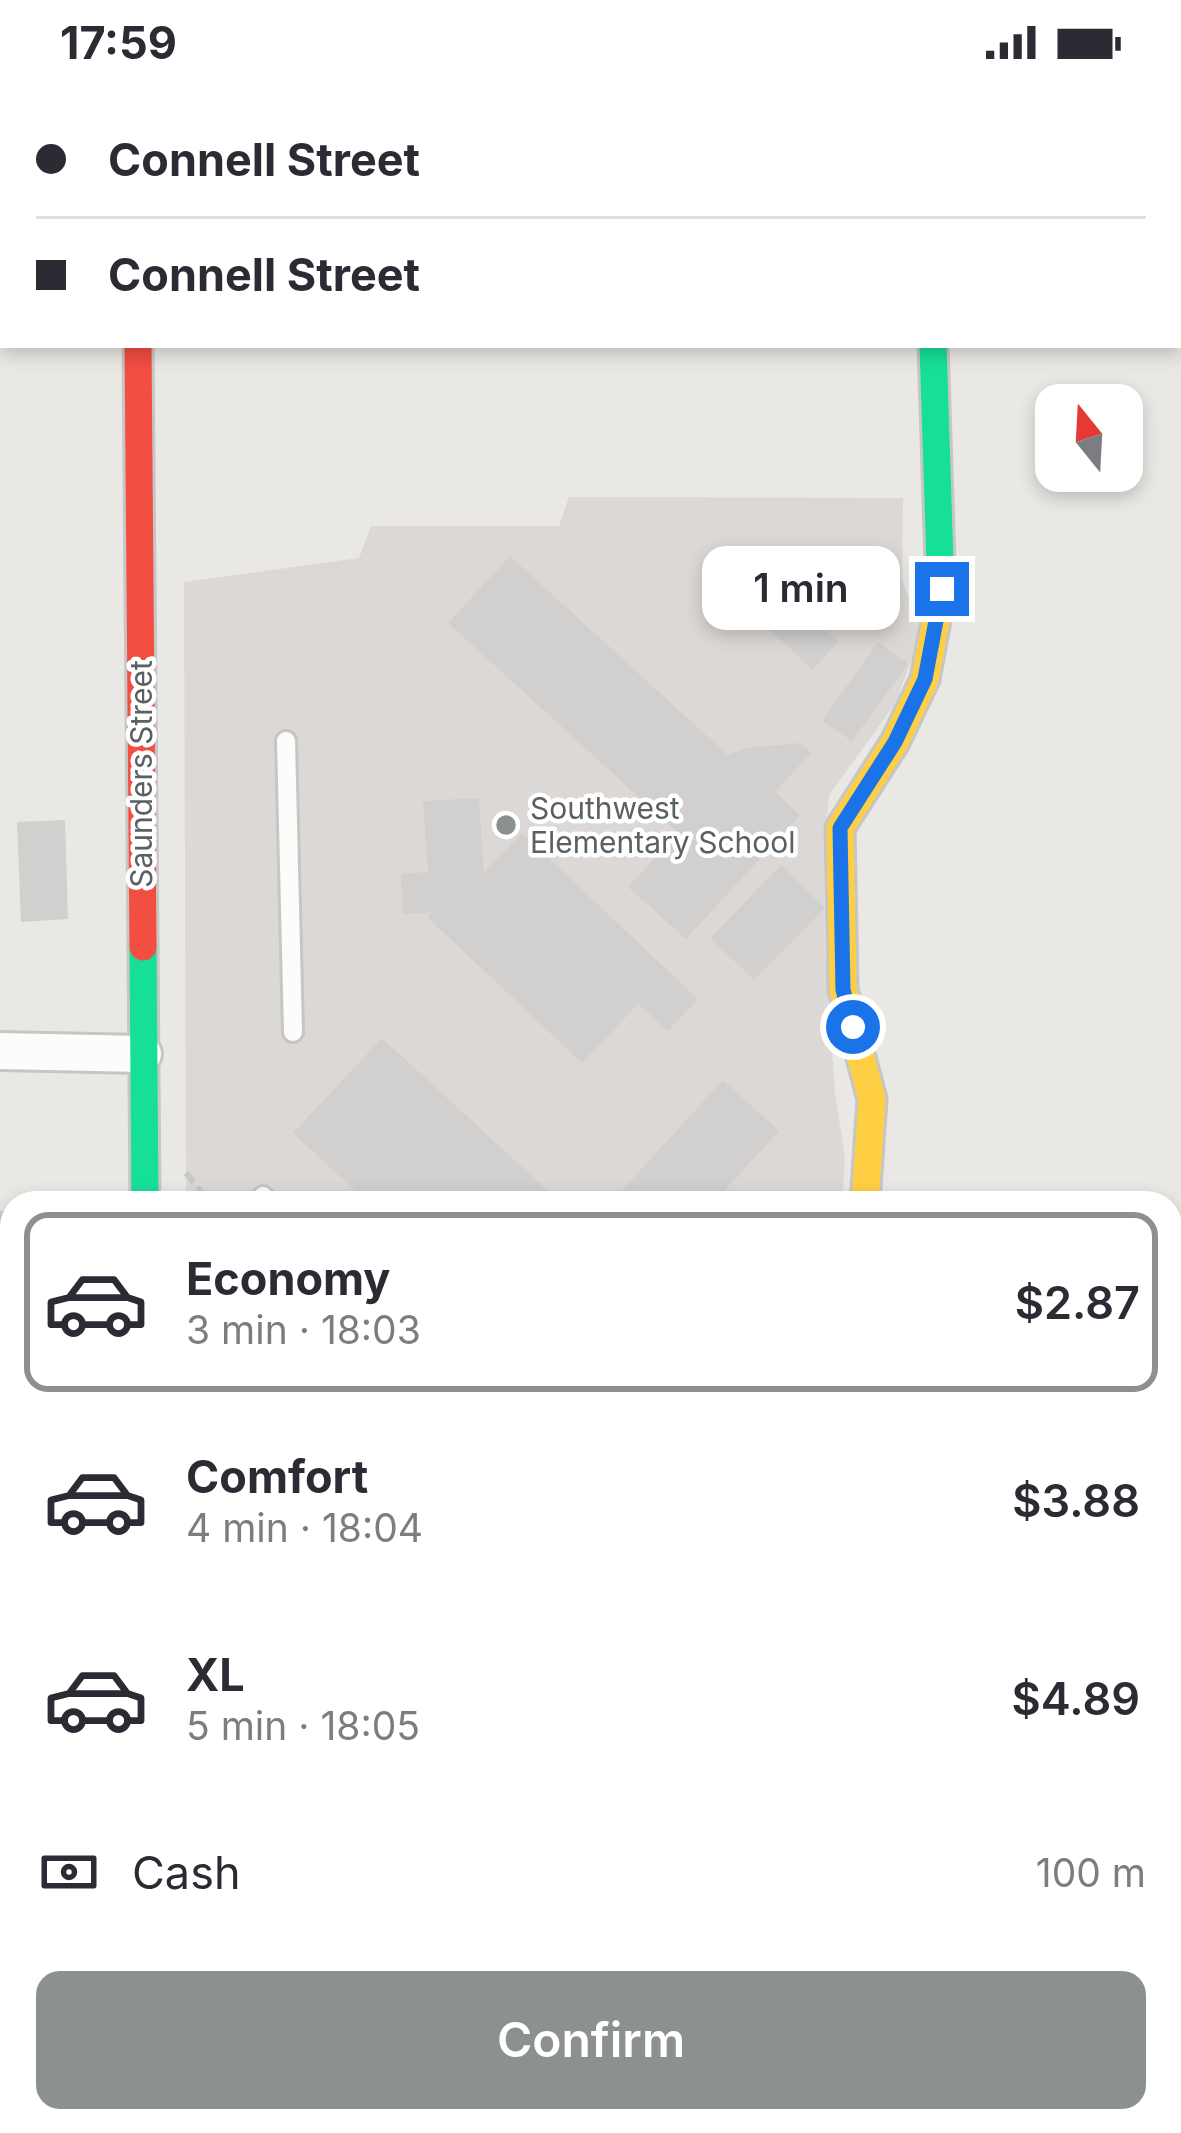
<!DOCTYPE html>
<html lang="en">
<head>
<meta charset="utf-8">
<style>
	:root { --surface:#fff; --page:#f7f7f7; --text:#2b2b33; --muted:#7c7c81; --line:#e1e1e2; --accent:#8d9090 }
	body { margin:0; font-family:Inter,sans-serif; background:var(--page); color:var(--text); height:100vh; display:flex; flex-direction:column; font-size:45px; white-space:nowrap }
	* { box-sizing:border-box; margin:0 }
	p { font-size:39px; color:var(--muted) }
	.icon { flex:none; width:66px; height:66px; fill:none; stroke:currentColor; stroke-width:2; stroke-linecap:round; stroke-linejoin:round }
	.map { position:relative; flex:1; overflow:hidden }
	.drawer { position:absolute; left:0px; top:1107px; width:1182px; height:942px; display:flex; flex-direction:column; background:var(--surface); border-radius:36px 36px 0 0; box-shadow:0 6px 18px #0003 }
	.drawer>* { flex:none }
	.top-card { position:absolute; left:0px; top:0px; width:1182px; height:264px; box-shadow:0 6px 18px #0003; display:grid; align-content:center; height:264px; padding:0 36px; background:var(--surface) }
	.needle { width:78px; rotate:342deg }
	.tools { position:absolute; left:1035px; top:300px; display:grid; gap:24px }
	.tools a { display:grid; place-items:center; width:108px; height:108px; border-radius:24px; background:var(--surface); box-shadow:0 6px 18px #0003; font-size:60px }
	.end { position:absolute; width:54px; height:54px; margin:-27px; border:15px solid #1a73e8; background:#fff; box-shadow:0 0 0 6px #fff }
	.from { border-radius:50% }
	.bubble { position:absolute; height:84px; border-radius:24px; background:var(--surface); box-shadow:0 6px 18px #0003; font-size:39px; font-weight:600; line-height:84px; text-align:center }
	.top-card b { display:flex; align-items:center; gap:42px; height:114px; font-size:45px }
	.top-card b+b { border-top:3px solid var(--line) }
	.top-card i { width:30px; height:30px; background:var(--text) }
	ul { padding:21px 0 0; list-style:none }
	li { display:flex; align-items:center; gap:36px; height:180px; margin:0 24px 18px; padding:0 12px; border:6px solid transparent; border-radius:24px }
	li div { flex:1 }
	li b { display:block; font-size:45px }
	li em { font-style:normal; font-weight:600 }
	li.active { border-color:var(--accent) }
	li>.icon { width:108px; height:108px; stroke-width:1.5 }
	.pay { display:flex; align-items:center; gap:30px; height:132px; padding:0 36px; font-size:45px }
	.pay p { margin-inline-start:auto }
	.primary-button { display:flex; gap:24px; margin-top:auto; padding:24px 36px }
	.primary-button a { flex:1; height:138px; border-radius:24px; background:var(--accent); color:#fff; font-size:48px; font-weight:600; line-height:138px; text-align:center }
	.status { display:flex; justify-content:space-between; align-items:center; height:84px; padding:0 60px; background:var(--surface); direction:ltr }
	.status svg { height:33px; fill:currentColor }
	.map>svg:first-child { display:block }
</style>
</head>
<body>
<div class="status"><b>17:59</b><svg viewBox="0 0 49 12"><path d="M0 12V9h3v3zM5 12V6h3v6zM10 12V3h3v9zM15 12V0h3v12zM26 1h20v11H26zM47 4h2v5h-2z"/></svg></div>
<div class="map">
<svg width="1181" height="2049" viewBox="0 0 1181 2049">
	<rect width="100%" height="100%" fill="#eae8e5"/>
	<path fill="#dcd8d5" d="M569 413 903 414 902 496 922 548 895 620 829 711 824 771 825 868 835 1009 845 1074 842 1119H186L184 498 359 474 371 442H559Z"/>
	<g fill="#d2d0cf">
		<path d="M510 472 728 671 746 664 800 659 811 669 775 708 800 731 686 855 628 803 678 749 448 539Z"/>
		<path d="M771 496 838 558 813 586 745 523Z"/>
		<path d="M878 558 908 580 852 657 822 637Z"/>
		<path d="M479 714 484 789 522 749 698 915 668 947 638 920 582 979 427 833 432 828 403 830 401 790 428 788 423 717Z"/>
		<path d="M65 736 68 835 21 838 17 738Z"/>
		<path d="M781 781 825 824 754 896 710 854Z"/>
		<path d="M382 954 558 1116 555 1119H368L293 1049Z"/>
		<path d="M723 996 779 1047 713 1119H636L622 1106Z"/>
		<path d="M0 1127H12V1166L0 1167Z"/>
		<path d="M12 1403V1480H9L3 1404Z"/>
		<path d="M12 1669V1725L0 1730V1673Z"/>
		<path d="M12 1779V1837L0 1842V1784Z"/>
		<path d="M12 1907V1964L0 1969V1912Z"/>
	</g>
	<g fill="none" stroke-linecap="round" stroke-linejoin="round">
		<g stroke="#c6c6c6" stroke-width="24">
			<g id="lane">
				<path d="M286 657 293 948"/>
				<path d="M257 1119 263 1112 270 1119"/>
			</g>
		</g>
		<g stroke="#c6c6c6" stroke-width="42">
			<g id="street">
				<path d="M135 0V3"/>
				<path d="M923 0 924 3"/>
				<path d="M0 967 143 970"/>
				<path d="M1170 1535H1181"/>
				<path d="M0 1569H12"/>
				<path d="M1170 2019H1181"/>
				<path d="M158 2037V2049"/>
				<path d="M927 2049 928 2037"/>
			</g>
		</g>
		<g stroke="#c6c6c6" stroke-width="33">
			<g id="fast">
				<path d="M933 261 941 510"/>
				<path d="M143 863 145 1119"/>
			</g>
		</g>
		<g stroke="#c6c6c6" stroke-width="33">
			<g id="slow">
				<path d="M287 3 319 0"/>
				<path d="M865 1119 872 1015 843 906 840 744 895 658 925 595 941 510"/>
			</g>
		</g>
		<g stroke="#c6c6c6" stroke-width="33">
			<g id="jam">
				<path d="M0 34H3"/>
				<path d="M138 261 143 863"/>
			</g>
		</g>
		<path stroke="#c4cac6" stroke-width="6" stroke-dasharray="12 6" stroke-linecap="butt" d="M186 1089 211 1119"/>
		<use href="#lane" stroke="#fcfcfb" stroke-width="18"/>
		<use href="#street" stroke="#fcfcfb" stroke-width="36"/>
		<use href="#fast" stroke="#16e098" stroke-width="27"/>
		<use href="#slow" stroke="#ffcf43" stroke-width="27"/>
		<use href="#jam" stroke="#f24e42" stroke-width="27"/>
	</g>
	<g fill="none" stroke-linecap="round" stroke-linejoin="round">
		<path stroke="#1a73e8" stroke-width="15" d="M853 943 843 906 840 744 895 658 925 595 942 505"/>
	</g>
	<circle fill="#8d9090" stroke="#fff" stroke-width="4.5" cx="506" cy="741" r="12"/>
	<g text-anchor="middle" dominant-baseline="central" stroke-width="9" stroke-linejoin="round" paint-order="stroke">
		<g font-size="30" fill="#5b6063" stroke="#fff">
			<text transform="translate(141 690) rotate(-90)">Saunders Street</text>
		</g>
		<g font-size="30" fill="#5b6063" stroke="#fff" text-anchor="start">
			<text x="530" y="724">Southwest<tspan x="530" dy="34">Elementary School</tspan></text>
		</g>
	</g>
</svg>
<div class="tools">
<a><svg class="needle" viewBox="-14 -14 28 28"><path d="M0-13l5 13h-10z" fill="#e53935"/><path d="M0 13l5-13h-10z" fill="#7c7c81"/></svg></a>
</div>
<i class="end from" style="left:853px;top:943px"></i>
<i class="end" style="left:942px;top:505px"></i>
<div class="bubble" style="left:702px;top:462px;width:198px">1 min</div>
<div class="top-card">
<b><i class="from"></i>Connell Street</b>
<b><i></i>Connell Street</b>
</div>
<section class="drawer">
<ul>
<li class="active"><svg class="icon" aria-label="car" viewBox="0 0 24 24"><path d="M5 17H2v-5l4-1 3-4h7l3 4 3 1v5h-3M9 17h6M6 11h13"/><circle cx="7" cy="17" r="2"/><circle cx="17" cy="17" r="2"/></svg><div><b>Economy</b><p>3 min · 18:03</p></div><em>$2.87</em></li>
<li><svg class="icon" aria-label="car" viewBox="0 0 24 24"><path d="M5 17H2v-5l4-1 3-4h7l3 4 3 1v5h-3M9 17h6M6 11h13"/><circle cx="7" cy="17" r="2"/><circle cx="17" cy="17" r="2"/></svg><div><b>Comfort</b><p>4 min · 18:04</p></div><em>$3.88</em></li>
<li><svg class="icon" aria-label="car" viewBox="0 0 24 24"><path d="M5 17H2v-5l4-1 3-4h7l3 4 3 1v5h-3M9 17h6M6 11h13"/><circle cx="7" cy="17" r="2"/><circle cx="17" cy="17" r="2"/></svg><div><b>XL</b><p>5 min · 18:05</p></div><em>$4.89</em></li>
</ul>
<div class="pay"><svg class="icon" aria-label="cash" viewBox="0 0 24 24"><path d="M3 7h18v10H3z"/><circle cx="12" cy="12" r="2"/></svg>Cash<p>100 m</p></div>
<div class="primary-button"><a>Confirm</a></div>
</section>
</div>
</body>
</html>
